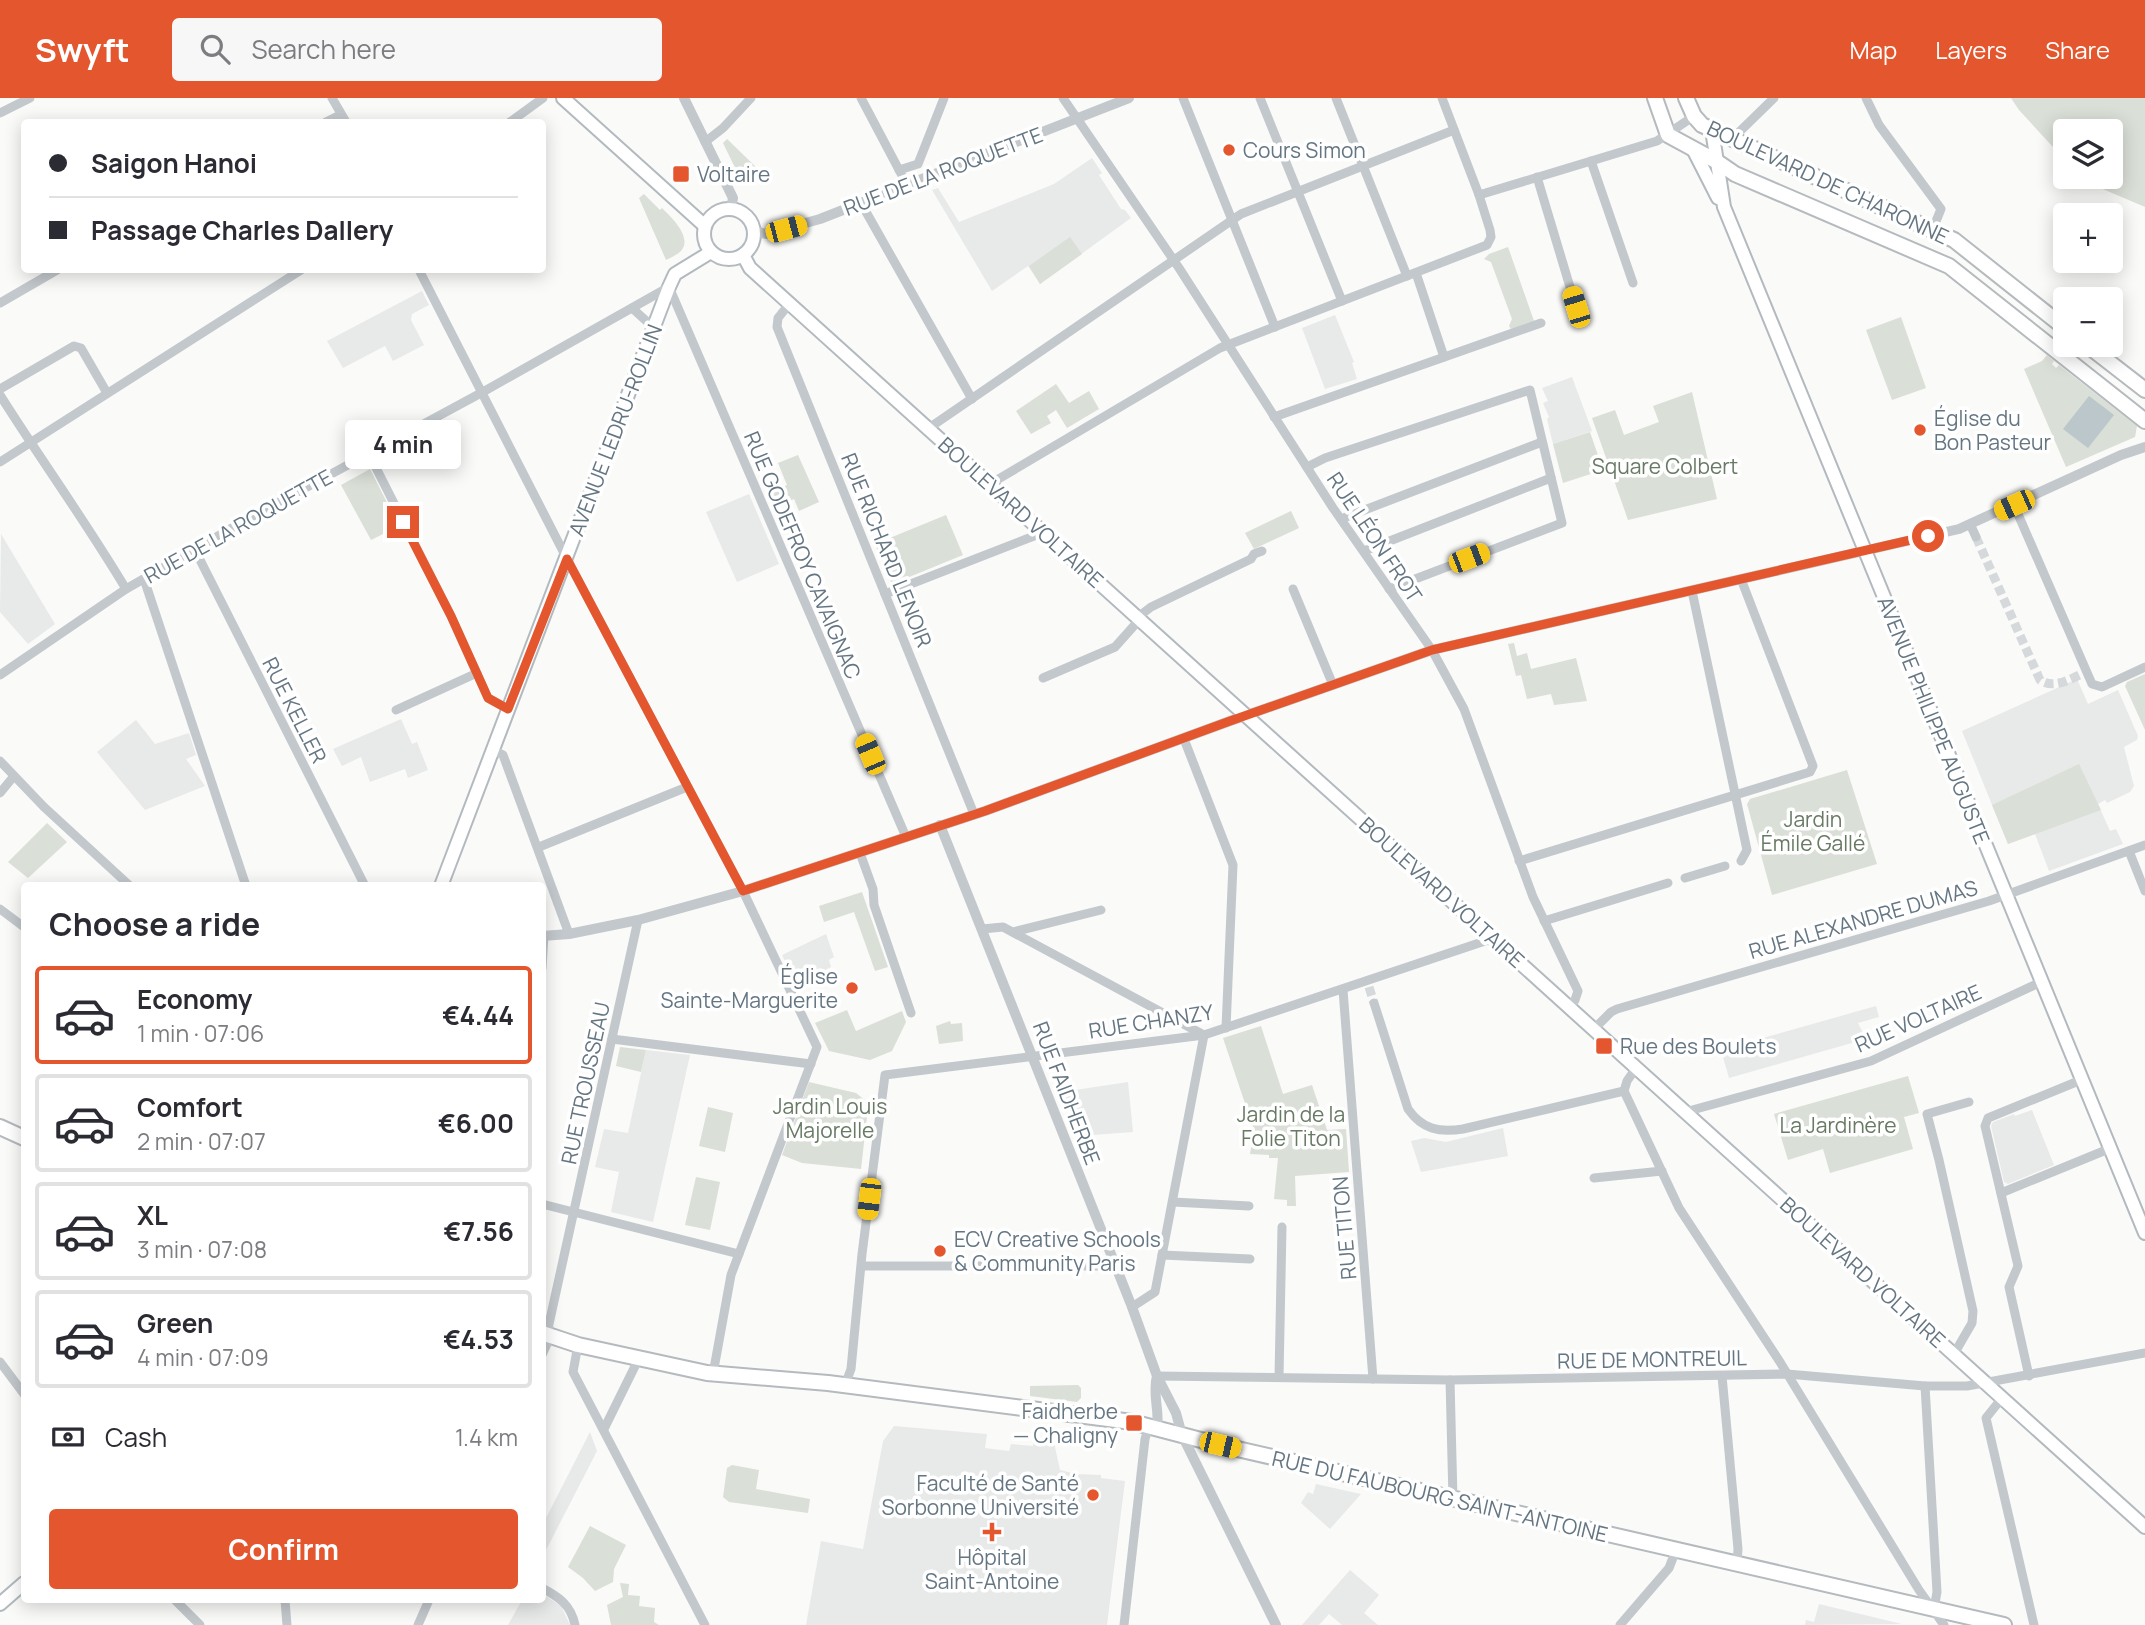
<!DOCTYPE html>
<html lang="en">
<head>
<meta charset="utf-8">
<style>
	:root { --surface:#fff; --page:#f7f7f7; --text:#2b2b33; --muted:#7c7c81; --line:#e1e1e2; --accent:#e4572e }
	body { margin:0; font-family:Manrope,sans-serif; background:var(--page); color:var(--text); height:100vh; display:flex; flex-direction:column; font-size:26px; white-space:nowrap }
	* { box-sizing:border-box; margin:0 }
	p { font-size:23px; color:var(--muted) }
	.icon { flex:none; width:38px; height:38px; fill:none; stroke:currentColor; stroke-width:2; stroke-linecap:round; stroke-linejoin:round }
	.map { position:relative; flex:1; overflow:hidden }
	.drawer { position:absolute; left:21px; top:784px; width:525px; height:721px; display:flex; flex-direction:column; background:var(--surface); border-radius:7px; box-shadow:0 4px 18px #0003 }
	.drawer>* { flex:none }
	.guide { position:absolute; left:21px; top:21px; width:525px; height:154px; border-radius:7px; box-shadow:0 4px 18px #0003; display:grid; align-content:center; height:154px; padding:0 28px; background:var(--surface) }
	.tools { position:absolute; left:2053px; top:21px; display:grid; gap:14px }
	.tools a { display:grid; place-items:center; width:70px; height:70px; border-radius:7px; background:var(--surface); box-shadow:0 4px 18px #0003; font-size:35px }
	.end { position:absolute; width:32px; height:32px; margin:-16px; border:9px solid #e4572e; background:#fff; box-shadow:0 0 0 4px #fff }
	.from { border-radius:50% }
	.bubble { position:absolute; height:49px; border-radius:7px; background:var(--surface); box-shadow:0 4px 18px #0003; font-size:23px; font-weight:700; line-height:49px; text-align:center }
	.car { position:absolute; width:21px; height:42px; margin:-21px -10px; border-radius:9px; box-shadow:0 0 5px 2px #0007; background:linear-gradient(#f5c518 24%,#345 0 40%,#f5c518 0 76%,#345 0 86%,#f5c518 0) }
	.guide b { display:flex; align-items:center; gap:24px; height:66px; font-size:26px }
	.guide b+b { border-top:2px solid var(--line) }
	.guide i { width:18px; height:18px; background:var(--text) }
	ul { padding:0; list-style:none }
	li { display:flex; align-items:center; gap:21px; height:98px; margin:0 14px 10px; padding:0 14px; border:4px solid var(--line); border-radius:7px }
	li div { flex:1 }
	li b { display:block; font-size:26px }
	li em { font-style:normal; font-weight:700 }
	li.current { border-color:var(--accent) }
	li>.icon { width:63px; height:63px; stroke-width:1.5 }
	h2 { padding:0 28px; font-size:32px; line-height:84px }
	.pay { display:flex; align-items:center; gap:18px; height:77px; padding:0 28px; font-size:26px }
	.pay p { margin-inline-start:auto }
	.button { display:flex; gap:14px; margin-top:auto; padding:14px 28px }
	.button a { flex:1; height:80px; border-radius:7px; background:var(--accent); color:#fff; font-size:28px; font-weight:700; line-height:80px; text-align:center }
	header { display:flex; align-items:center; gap:42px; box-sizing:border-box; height:98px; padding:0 35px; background:var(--accent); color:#fff }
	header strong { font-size:33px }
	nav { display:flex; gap:38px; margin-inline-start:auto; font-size:24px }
	.search { width:490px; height:63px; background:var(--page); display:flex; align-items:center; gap:18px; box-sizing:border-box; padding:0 24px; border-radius:7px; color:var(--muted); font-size:26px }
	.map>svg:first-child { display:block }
</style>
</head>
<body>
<header>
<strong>Swyft</strong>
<div class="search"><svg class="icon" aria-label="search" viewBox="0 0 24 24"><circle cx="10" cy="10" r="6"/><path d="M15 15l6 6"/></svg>Search here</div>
<nav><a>Map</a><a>Layers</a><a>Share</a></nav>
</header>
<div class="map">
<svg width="2145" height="1527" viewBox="0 0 2145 1527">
	<rect width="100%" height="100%" fill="#fafaf8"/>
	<g fill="#e8e9e9">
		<path d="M1092 60 1102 75 1099 77 1121 111 1125 112 1131 120 1040 186 1028 168 992 193 932 92 938 90 959 124 1054 86Z"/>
		<path d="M422 193 429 207 412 216 411 222 424 247 393 263 385 248 343 270 327 243Z"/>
		<path d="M1335 217 1354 264 1352 265 1357 281 1325 291 1302 230Z"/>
		<path d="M1572 279 1592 333 1553 346 1547 321 1549 319 1543 305 1548 303 1542 290Z"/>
		<path d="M749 396 779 466 737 484 706 414Z"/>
		<path d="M1 436 55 526 28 546 0 514Z"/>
		<path d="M2077 581 2088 606 2118 592 2138 638 2137 642 2124 649 2134 688 2130 694 2107 705 2105 702 2098 706 2110 733 2116 731 2123 746 2049 773 2035 736 2008 746 1962 633Z"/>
		<path d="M401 621 412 646 417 644 428 672 408 680 405 671 370 684 361 659 342 668 333 651Z"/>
		<path d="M136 622 155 646 189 635 196 657 186 661 205 688 145 712 97 654Z"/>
		<path d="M826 836 834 859 829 862 831 869 797 887 782 857Z"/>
		<path d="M1876 908 1879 919 1858 925 1866 941 1729 980 1721 952Z"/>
		<path d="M646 952 690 957 653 1124 611 1114 619 1074 595 1069 604 1031 628 1035Z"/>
		<path d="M1128 984 1133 1034 1080 1038 1062 994Z"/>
		<path d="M2032 1012 2054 1067 2008 1086 2004 1084 1991 1028 1993 1024 2014 1016 2015 1018Z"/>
		<path d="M1503 1030 1508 1058 1421 1074 1411 1043 1424 1040 1446 1044Z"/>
		<path d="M894 1328 987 1336 985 1350 1009 1353 1011 1346 1033 1348 1034 1340 1056 1343 1055 1349 1060 1372 1076 1376 1101 1377V1380L1125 1383 1107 1527H806L821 1443 863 1451 883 1343Z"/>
		<path d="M590 1334 597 1353 543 1458V1426Z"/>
		<path d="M1316 1386 1361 1396 1330 1431 1301 1405 1308 1394 1313 1396Z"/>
		<path d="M1350 1472 1379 1497 1364 1515 1378 1527H1342L1329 1516 1319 1527H1302Z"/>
		<path d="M543 1496 561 1508 570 1527H508L522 1502H542Z"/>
		<path d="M1819 1506 1902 1526 1805 1527 1806 1522 1814 1524Z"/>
	</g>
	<g fill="#dadfd7">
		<path d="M2011 0H2145V109L2084 83 2080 79H2110V33H2065V62L2019 12Z"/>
		<path d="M727 41 756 69 749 72 748 83 743 86 723 45Z"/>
		<path d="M644 96 660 112 662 110C671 119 693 139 681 153 677 157 670 160 666 162L639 100Z"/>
		<path d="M1070 139 1082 156 1040 186 1029 168Z"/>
		<path d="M1508 149 1534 223 1511 231 1509 228 1512 221 1491 164 1484 161 1489 156Z"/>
		<path d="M1901 219 1926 290 1892 302 1866 232Z"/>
		<path d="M2047 257 2054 263 2052 266 2056 270 2059 267 2137 328 2135 339 2066 369 2024 271 2042 263Z"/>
		<path d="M1056 286 1069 305 1089 293 1099 311 1067 330 1056 312 1047 318 1051 325 1031 336 1016 313Z"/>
		<path d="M1692 294 1717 401 1628 422 1592 320 1615 312 1624 337 1659 324 1653 308Z"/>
		<path d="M1590 334 1603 372 1563 385 1553 346Z"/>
		<path d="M798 357 819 404 799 413 794 401 772 410 766 396 787 387 778 365Z"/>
		<path d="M370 371 399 428 371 442 341 387Z"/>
		<path d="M1291 413 1299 430 1254 451 1245 435Z"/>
		<path d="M946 417 963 457 892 486 875 446Z"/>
		<path d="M1514 545 1517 558 1527 555 1531 571 1576 560 1587 603 1554 607 1551 596 1527 601 1521 577 1516 578 1508 546Z"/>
		<path d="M2145 576V632L2125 588 2127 584Z"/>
		<path d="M2079 666 2101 712 2008 746 1992 707Z"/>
		<path d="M1847 672 1877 766 1772 797 1747 706 1750 701Z"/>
		<path d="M47 725 67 744 28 780 8 764Z"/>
		<path d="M862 794 888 869 875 873 854 814 824 824 819 808Z"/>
		<path d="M847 912 856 933 902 913 906 924 892 953 870 962 829 953 815 925Z"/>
		<path d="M950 923 951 926 962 925 963 943 939 946 936 928Z"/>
		<path d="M1261 928 1283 996 1312 987 1327 1032 1346 1031 1349 1074 1295 1078 1296 1108H1287V1102L1274 1101 1278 1060H1269V1057L1250 1056 1253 1039 1256 1038 1223 940Z"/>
		<path d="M620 949 646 952 641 974 616 968Z"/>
		<path d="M1908 978 1919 1015 1904 1019 1913 1051 1830 1075 1823 1051 1788 1062 1774 1016Z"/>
		<path d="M809 984 856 995 866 1003 868 1010 861 1071 802 1065 782 1057Z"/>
		<path d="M708 1009 733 1015 725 1054 699 1048Z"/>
		<path d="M696 1079 720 1084 710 1132 685 1127Z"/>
		<path d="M1078 1287 1081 1290V1300L1077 1304 1030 1298V1288Z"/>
		<path d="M732 1367 759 1372 756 1391 810 1401 808 1415 729 1404 723 1399 727 1370Z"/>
		<path d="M590 1428 626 1447 614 1471 613 1484 595 1493 583 1480 568 1469Z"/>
		<path d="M620 1485 629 1486 628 1497 640 1498 639 1508 655 1510 654 1524 659 1527H611L607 1507 623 1499Z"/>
	</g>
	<path fill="#bbc7cb" d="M2089 298 2114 317 2088 350 2063 331Z"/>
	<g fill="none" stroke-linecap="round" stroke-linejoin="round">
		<g stroke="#d5d9db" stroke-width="9" stroke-dasharray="9 4.5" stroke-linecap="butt">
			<path d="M1976 439 2040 582C2054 592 2072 580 2086 574"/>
			<path d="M1369 889 1374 905"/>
		</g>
		<g stroke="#b3babf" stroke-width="16">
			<g id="secondary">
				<path d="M563 0 705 128"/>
				<path d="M1712 32 1724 109 2145 1135"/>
				<path d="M1693 51 1718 100"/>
				<circle cx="729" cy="136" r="25"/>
				<path d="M743 157 750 170 2145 1429"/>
				<path d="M441 788 669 189 675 176 711 154"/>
				<path d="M0 1506 24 1485"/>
			</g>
		</g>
		<g stroke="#b5babe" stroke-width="18">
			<g id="primary">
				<path d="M1655 0 1668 37 1716 63 1735 76 1949 168 2145 323"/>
				<path d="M1686 0 1694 18 1702 27 1954 142 2065 230"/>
				<path d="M2087 247 2145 292"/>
				<path d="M0 1029 24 1040"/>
				<path d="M542 1235 578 1247 707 1275 828 1285 1132 1324 1220 1347 2004 1527"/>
			</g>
		</g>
		<g stroke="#c3c8cc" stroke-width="9">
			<path d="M332 0 346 24"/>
			<path d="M861 0 907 87"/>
			<path d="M1063 0 1179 170 1333 410 1432 552 1464 611 1533 799 1578 893 1575 902 1570 908"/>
			<path d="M1183 0 1275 229"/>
			<path d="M1260 0 1342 203"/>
			<path d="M1336 0 1407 178"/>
			<path d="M1866 0 1879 27 1941 111 1932 133"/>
			<path d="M0 15 30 0"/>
			<path d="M326 24 340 17"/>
			<path d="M510 24 543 0"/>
			<path d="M1732 41 1774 0"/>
			<path d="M705 44 723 30 751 0"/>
			<path d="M1591 63 1633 185"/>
			<path d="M899 72 918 66 944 0"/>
			<path d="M1537 79 1576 209"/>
			<path d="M1479 97 1657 43 1694 18"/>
			<path d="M861 105 972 301"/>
			<path d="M419 172 567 461 743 793 817 949 731 1177 713 1276"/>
			<path d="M1416 175 1444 259"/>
			<path d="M0 205 57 172"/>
			<path d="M790 205 778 220 777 229 974 716"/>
			<path d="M632 210 654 230"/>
			<path d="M0 291 74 248 81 250 107 295"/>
			<path d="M0 297C41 362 86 424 126 491"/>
			<path d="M1274 319 1541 225"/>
			<path d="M929 330 1241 116 1454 32"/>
			<path d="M369 356 451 518 488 600 508 611"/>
			<path d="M0 364 301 172"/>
			<path d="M1307 369 1325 360 1530 292 1562 425 1389 491"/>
			<path d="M990 386 1220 250 1487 147 1491 139 1490 132 1479 97 1442 0"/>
			<path d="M2014 407 2092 586 2102 589 2145 569"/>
			<path d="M1341 421 1542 344"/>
			<path d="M1970 426 1976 439"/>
			<path d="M195 452 365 788"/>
			<path d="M1364 453 1551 380"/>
			<path d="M144 481 246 788"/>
			<path d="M1293 491 1333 587"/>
			<path d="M1692 493 1747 752 1741 763"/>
			<path d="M885 496 1034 438 1041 432"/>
			<path d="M1138 519 1151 509 1251 461 1254 456 1262 453"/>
			<path d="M0 577 126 491 246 422 481 295 669 189 906 739"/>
			<path d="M1043 580 1115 549 1140 521"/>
			<path d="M396 612 477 575"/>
			<path d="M1184 641 1233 767 1226 930"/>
			<path d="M493 652 503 657 569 836"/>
			<path d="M0 663 44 709 130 788"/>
			<path d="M0 695 14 678"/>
			<path d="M539 749 687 689"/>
			<path d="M2129 753 2145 793"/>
			<path d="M860 755 873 791 874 807 911 915"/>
			<path d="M1519 763 1810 674 1813 668 1741 481"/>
			<path d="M1685 780 1725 768"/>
			<path d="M0 811 24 829"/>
			<path d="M1544 823 1668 785"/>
			<path d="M982 831 1003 829 1202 936"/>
			<path d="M1013 834 1101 812"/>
			<path d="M542 870 544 838"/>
			<path d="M1343 892 1373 1281"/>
			<path d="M1374 905 1408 1011C1422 1031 1439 1035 1463 1031L1624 993"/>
			<path d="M1594 931 1611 914 1617 911 1989 803 2145 747"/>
			<path d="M612 941 811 966"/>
			<path d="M1636 970 1627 983 1624 993 1679 1110 1780 1264 1919 1492 1944 1527"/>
			<path d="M1685 1014 1871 963 2041 884"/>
			<path d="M1594 1080 1662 1073"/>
			<path d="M2001 1095 2111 1050"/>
			<path d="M1173 1104 1249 1108"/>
			<path d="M542 1106 739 1156"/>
			<path d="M1162 1157 1250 1161"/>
			<path d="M862 1168H1115"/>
			<path d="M1132 1209 1155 1194 1204 937"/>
			<path d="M578 1247 573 1274 705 1527"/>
			<path d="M1954 1256 1972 1225 1973 1213 1939 1062 1927 1016 1969 1004"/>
			<path d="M542 1257 547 1246 549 1226 638 822"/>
			<path d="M0 1264 24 1296"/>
			<path d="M1157 1278 1450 1282 1787 1276 1925 1288H1967L2145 1255"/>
			<path d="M1722 1278 1738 1451 1737 1466"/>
			<path d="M2029 1278 2009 1189 2018 1168 1985 1028 1988 1020 2081 982"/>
			<path d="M1279 1279 1282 1129"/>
			<path d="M1450 1282 1453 1401"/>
			<path d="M845 1287 851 1271 862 1156 885 977 1204 937 1494 840"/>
			<path d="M1925 1288 1937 1494 1934 1511"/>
			<path d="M2002 1300 1986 1320 2034 1527"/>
			<path d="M604 1331 639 1260"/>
			<path d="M542 1490C559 1499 571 1507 575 1527"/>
			<path d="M175 1502 200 1527"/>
			<path d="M285 1502 287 1527"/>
			<path d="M418 1527 429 1502"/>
			<path d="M1124 1527 1145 1341 1149 1328"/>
			<path d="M1620 1527 1669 1470 1676 1452"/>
		</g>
		<g stroke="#c3c8cc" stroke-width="10">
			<path d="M684 0 733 100 731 110"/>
			<path d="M754 133 766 136 820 121 1129 0"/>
			<path d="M940 727 1132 1209 1157 1278 1176 1315 1182 1337 1276 1527"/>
			<path d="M542 838 569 836 638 822 743 793 985 713 1230 623 1432 552 1959 431 2121 357 2145 349"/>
			<path d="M1157 1278C1152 1297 1160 1312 1157 1331"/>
		</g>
		<use href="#secondary" stroke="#fff" stroke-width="12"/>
		<use href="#primary" stroke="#fff" stroke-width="14"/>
	</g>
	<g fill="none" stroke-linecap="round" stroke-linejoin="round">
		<path stroke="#e4572e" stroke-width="9" d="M403 424 451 518 488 600 508 611 567 461 743 793 985 713 1230 623 1432 552 1928 438"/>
	</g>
	<g fill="#e4572e" stroke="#fff" stroke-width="2.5">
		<circle cx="1229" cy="52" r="7"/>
		<rect x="672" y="67" width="18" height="18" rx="3.5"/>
		<circle cx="1920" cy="332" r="7"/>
		<circle cx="852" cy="890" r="7"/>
		<rect x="1595" y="939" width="18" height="18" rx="3.5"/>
		<circle cx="940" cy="1153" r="7"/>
		<rect x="1125" y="1316" width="18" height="18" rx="3.5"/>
		<circle cx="1093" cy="1397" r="7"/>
		<path d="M988.5 1423.5h7v7h7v7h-7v7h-7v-7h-7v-7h7z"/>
	</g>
	<g text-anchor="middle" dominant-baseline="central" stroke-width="7" stroke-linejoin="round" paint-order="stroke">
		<g font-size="21" fill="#657683" stroke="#fff" text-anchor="start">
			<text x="1243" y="52">Cours Simon</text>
			<text x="697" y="76">Voltaire</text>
			<text x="1934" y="320">Église du<tspan x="1934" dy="24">Bon Pasteur</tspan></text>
			<text x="838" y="878" text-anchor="end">Église<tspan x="838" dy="24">Sainte-Marguerite</tspan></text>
			<text x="1620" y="948">Rue des Boulets</text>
			<text x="954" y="1141">ECV Creative Schools<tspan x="954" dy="24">&amp; Community Paris</tspan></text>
			<text x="1118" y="1313" text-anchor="end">Faidherbe<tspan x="1118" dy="24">— Chaligny</tspan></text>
			<text x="1079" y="1385" text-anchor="end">Faculté de Santé<tspan x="1079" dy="24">Sorbonne Université</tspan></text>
			<text x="992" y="1459" text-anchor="middle">Hôpital<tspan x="992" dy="24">Saint-Antoine</tspan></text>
		</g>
		<g font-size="21" fill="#657683" stroke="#fff">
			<text transform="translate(943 73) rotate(-21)">RUE DE LA ROQUETTE</text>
			<text transform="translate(1828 84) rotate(25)">BOULEVARD DE CHARONNE</text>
			<text transform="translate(615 332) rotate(-69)">AVENUE LEDRU-ROLLIN</text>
			<text transform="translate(1021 414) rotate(42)">BOULEVARD VOLTAIRE</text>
			<text transform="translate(238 428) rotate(-29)">RUE DE LA ROQUETTE</text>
			<text transform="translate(1375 439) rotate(56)">RUE LÉON FROT</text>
			<text transform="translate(887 452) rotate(68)">RUE RICHARD LENOIR</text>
			<text transform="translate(803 457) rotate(67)">RUE GODEFROY CAVAIGNAC</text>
			<text transform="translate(295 612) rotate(63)">RUE KELLER</text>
			<text transform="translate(1934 622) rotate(68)">AVENUE PHILIPPE AUGUSTE</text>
			<text transform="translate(1442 794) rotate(42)">BOULEVARD VOLTAIRE</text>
			<text transform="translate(1863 821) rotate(-16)">RUE ALEXANDRE DUMAS</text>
			<text transform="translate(1918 920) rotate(-24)">RUE VOLTAIRE</text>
			<text transform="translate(1151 923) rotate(-9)">RUE CHANZY</text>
			<text transform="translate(585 985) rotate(-78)">RUE TROUSSEAU</text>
			<text transform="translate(1067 995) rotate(69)">RUE FAIDHERBE</text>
			<text transform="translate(1344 1130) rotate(-95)">RUE TITON</text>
			<text transform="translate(1863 1174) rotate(42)">BOULEVARD VOLTAIRE</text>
			<text transform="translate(1652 1261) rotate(-1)">RUE DE MONTREUIL</text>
			<text transform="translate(1440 1398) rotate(13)">RUE DU FAUBOURG SAINT-ANTOINE</text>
		</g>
		<g font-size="21" fill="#687a64" stroke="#fff">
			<text x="1665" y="368">Square Colbert</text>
			<text x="1813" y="721">Jardin<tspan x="1813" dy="24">Émile Gallé</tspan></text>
			<text x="830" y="1008">Jardin Louis<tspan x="830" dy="24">Majorelle</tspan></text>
			<text x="1291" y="1016">Jardin de la<tspan x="1291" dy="24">Folie Titon</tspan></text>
			<text x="1838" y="1027">La Jardinère</text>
		</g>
	</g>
</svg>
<div class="tools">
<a><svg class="icon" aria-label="layers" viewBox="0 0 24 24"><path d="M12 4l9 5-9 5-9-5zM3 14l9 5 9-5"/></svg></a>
<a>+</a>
<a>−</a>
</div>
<i class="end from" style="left:1928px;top:438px"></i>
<i class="end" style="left:403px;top:424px"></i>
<div class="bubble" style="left:345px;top:322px;width:116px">4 min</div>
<i class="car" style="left:786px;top:131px;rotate:75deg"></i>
<i class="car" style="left:1576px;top:209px;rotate:343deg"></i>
<i class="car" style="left:2014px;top:407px;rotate:246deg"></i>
<i class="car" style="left:1469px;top:460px;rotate:69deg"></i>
<i class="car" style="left:870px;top:656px;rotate:337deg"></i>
<i class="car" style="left:869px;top:1101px;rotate:187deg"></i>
<i class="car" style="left:1220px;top:1347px;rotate:103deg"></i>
<div class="guide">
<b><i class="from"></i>Saigon Hanoi</b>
<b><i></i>Passage Charles Dallery</b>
</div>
<section class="drawer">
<h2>Choose a ride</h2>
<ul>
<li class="current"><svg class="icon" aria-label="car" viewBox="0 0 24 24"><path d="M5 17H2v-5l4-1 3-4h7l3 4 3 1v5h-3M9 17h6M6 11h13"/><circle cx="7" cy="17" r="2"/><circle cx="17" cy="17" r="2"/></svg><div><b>Economy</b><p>1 min · 07:06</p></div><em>€4.44</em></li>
<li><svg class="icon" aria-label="car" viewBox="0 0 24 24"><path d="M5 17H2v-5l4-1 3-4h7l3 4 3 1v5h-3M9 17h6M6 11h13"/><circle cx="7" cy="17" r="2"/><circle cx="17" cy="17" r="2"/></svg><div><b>Comfort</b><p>2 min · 07:07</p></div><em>€6.00</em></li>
<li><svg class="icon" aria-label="car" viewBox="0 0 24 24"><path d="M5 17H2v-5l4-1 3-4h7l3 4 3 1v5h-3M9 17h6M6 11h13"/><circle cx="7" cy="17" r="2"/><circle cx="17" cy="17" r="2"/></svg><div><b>XL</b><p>3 min · 07:08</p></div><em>€7.56</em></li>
<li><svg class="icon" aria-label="car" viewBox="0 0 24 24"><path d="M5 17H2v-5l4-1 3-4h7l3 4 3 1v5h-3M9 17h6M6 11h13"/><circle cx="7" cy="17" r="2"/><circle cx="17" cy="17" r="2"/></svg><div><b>Green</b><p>4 min · 07:09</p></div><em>€4.53</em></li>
</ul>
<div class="pay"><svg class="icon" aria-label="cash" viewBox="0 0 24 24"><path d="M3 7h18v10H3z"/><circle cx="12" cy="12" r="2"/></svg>Cash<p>1.4 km</p></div>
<div class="button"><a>Confirm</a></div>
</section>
</div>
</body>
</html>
